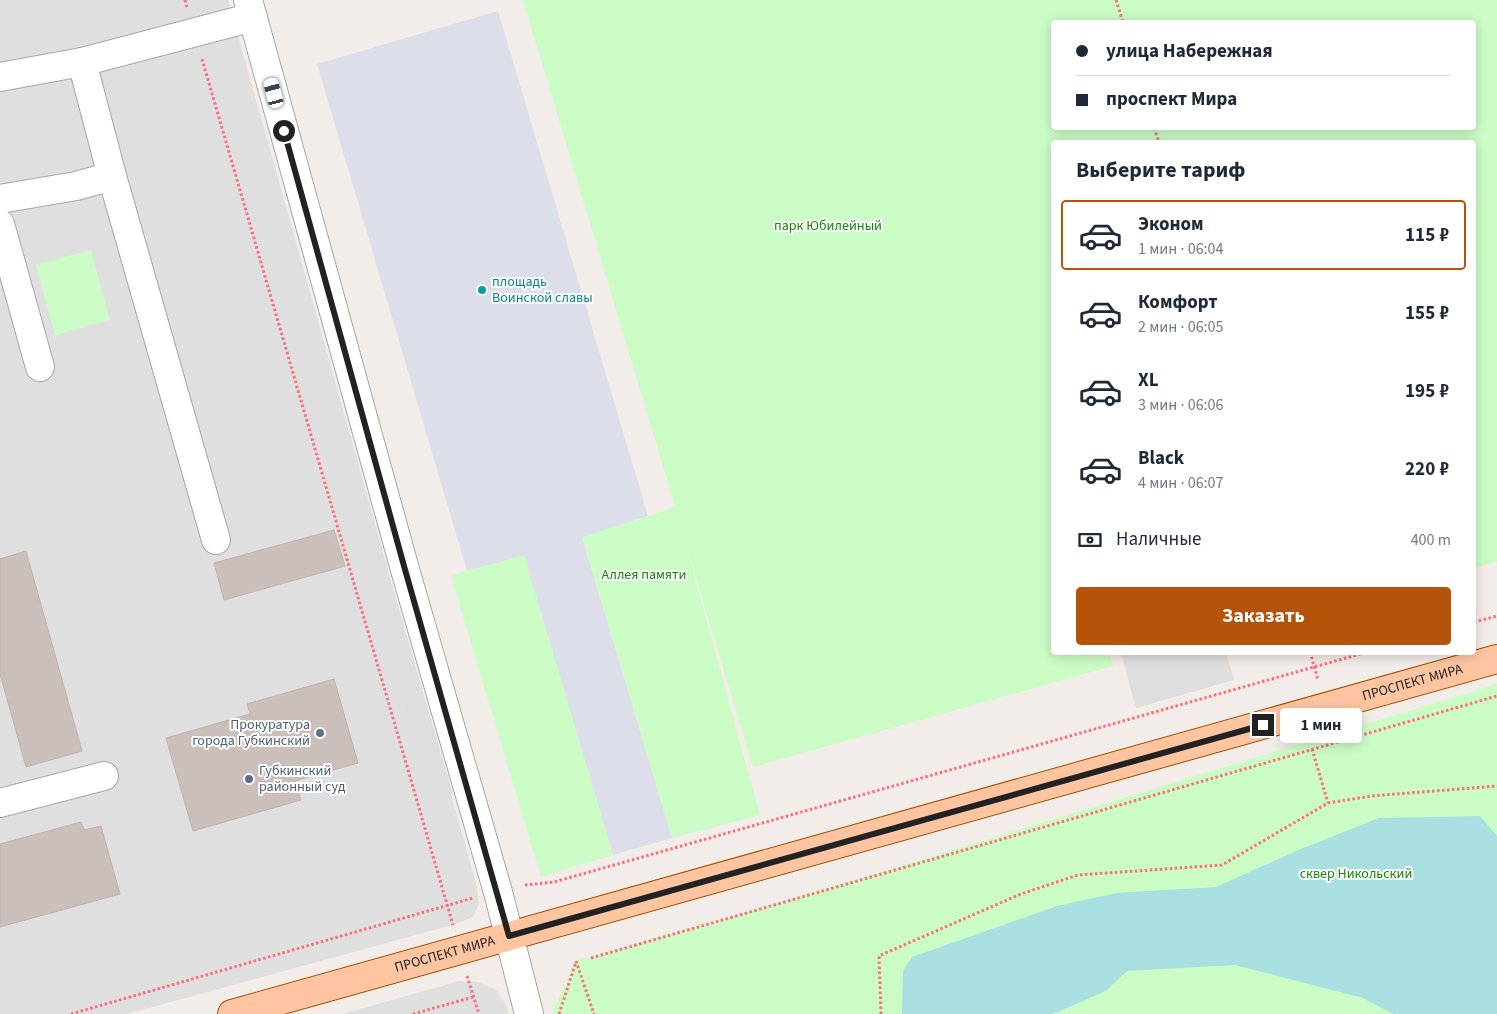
<!DOCTYPE html>
<html lang="ru">
<head>
<meta charset="utf-8">
<style>
	:root { --surface:#fff; --page:#f2f2f3; --text:#1f2937; --muted:#747a83; --line:#e0e1e3; --accent:#b45309 }
	body { margin:0; font-family:"Source Sans 3",sans-serif; background:var(--page); color:var(--text); height:100vh; display:flex; flex-direction:column; font-size:19px; white-space:nowrap }
	* { box-sizing:border-box; margin:0 }
	p { font-size:16px; color:var(--muted) }
	.icon { flex:none; width:28px; height:28px; fill:none; stroke:currentColor; stroke-width:2; stroke-linecap:round; stroke-linejoin:round }
	.map { position:relative; flex:1; overflow:hidden }
	.sheet { position:absolute; left:1051px; top:140px; width:425px; height:515px; display:flex; flex-direction:column; background:var(--surface); border-radius:5px; box-shadow:0 2px 12px #0003 }
	.sheet>* { flex:none }
	.hud { position:absolute; left:1051px; top:20px; width:425px; height:110px; border-radius:5px; box-shadow:0 2px 12px #0003; display:grid; align-content:center; height:110px; padding:0 25px; background:var(--surface) }
	.end { position:absolute; width:22px; height:22px; margin:-11px; border:6px solid #222; background:#fff; box-shadow:0 0 0 2px #fff }
	.from { border-radius:50% }
	.bubble { position:absolute; height:35px; border-radius:5px; background:var(--surface); box-shadow:0 2px 12px #0003; font-size:16px; font-weight:700; line-height:35px; text-align:center }
	.car { position:absolute; width:15px; height:30px; margin:-15px -8px; border-radius:6px; box-shadow:0 0 4px 1px #0007; background:linear-gradient(#fff 24%,#345 0 40%,#fff 0 76%,#345 0 86%,#fff 0) }
	.hud b { display:flex; align-items:center; gap:18px; height:48px; font-size:19px }
	.hud b+b { border-top:1px solid var(--line) }
	.hud i { width:12px; height:12px; background:var(--text) }
	ul { padding:0; list-style:none }
	li { display:flex; align-items:center; gap:15px; height:70px; margin:0 10px 8px; padding:0 15px; border:2px solid transparent; border-radius:5px }
	li div { flex:1 }
	li b { display:block; font-size:19px }
	li em { font-style:normal; font-weight:700 }
	li.active { border-color:var(--accent) }
	li>.icon { width:45px; height:45px; stroke-width:1.5 }
	h2 { padding:0 25px; font-size:22px; line-height:60px }
	.pay { display:flex; align-items:center; gap:12px; height:55px; padding:0 25px; font-size:19px }
	.pay p { margin-inline-start:auto }
	.button { display:flex; gap:10px; margin-top:auto; padding:10px 25px }
	.button a { flex:1; height:58px; border-radius:5px; background:var(--accent); color:#fff; font-size:20px; font-weight:700; line-height:58px; text-align:center }
	.map>svg:first-child { display:block }
</style>
</head>
<body>
<div class="map">
<svg width="1497" height="1014" viewBox="0 0 1497 1014">
	<rect width="100%" height="100%" fill="#f2ede9"/>
	<g fill="#e0dfdf">
		<path d="M0 0H228L477 887 479 904 473 917 456 924 127 1014H0Z"/>
		<path d="M459 981 477 982 495 989 505 1003 509 1014H343Z"/>
	</g>
	<g fill="#cbfcc6" fill-rule="evenodd">
		<path d="M523 0H1497V561L1474 568V142H1054V652L1110 653 1113 666 753 767 684 538 760 815 672 838 582 536 657 514 675 506ZM1054 22H1474V128H1054Z"/>
		<path d="M91 250 110 320 55 335 36 265Z"/>
		<path d="M524 554 613 855 541 877 451 576Z"/>
		<path d="M1497 684V1014H552L576 961 776 904Z"/>
	</g>
	<g fill="#dedede">
		<path d="M373 522 453 794 433 800 354 528Z"/>
		<path d="M1121 653H1226L1234 680 1136 708Z"/>
	</g>
	<path fill="#dcdfe9" d="M498 11 648 516 582 537 672 838 613 855 524 555 467 571 317 64Z"/>
	<path fill="#a8dfe1" d="M1480 816 1497 836V1014H1393L1363 998 1235 965 1127 971 1106 991 1053 1014H902L903 971 912 957 1057 906 1117 893 1216 887 1301 849 1379 818Z"/>
	<g fill="#cbbfbb" stroke="#c5b1aa">
		<path d="M334 530 345 566 224 600 214 563Z"/>
		<path d="M26 551 82 751 26 767 0 674V559Z"/>
		<path d="M334 679 358 763 295 781 301 800 193 831 166 738 250 714 247 704Z"/>
		<path d="M81 822 84 830 101 826 120 894 0 927V844Z"/>
	</g>
	<g fill="none" stroke-linecap="round" stroke-linejoin="round">
		<g stroke="#a6a6a6" stroke-width="30">
			<g id="minor">
				<path d="M248 0 404 566 498 892 529 1014"/>
				<path d="M82 62 112 176 216 540"/>
				<path d="M0 77 82 62 253 17"/>
				<path d="M0 199 76 186 112 176"/>
				<path d="M0 224 40 367"/>
				<path d="M0 803 104 776"/>
			</g>
		</g>
		<g stroke="#a04e00" stroke-width="30">
			<g id="major">
				<path id="s1" d="M232 1014 1497 659"/>
			</g>
		</g>
		<g stroke="#ff6d79" stroke-width="3" stroke-dasharray="2.5 2.5" stroke-linecap="butt">
			<path d="M185 0 187 7"/>
			<path d="M1116 0 1123 22"/>
			<path d="M202 59 453 925"/>
			<path d="M1154 128 1159 142"/>
			<path d="M1474 622 1497 616"/>
			<path d="M1310 652 1318 680"/>
			<path d="M1312 749 1328 803"/>
			<path d="M525 885 554 882 1367 652"/>
			<path d="M591 958 1497 696"/>
			<path d="M576 961 594 1014"/>
			<path d="M467 976 479 1014"/>
			<path d="M71 1014 473 898"/>
			<path d="M413 1014 473 997"/>
			<path d="M559 1014 576 962"/>
			<path d="M881 1014 879 956 1021 894 1078 875 1222 865 1328 803 1371 796 1497 786"/>
		</g>
		<use href="#minor" stroke="#fff" stroke-width="28"/>
		<use href="#major" stroke="#ffc5a1" stroke-width="28"/>
	</g>
	<g fill="none" stroke-linecap="round" stroke-linejoin="round">
		<path stroke="#222" stroke-width="6" d="M284 131 404 566 509 936 1263 725"/>
	</g>
	<circle fill="#0f9aa8" stroke="#fff" stroke-width="2" cx="482" cy="290" r="5"/>
	<g fill="#5c6f8a" stroke="#fff" stroke-width="2">
		<circle cx="320" cy="733" r="5"/>
		<circle cx="249" cy="779" r="5"/>
	</g>
	<g text-anchor="middle" dominant-baseline="central" stroke-width="4" stroke-linejoin="round" paint-order="stroke">
		<g font-size="14" fill="#148906" stroke="#fff">
			<text x="828" y="226">парк Юбилейный</text>
			<text x="644" y="575">Аллея памяти</text>
			<text x="1356" y="874">сквер Никольский</text>
		</g>
		<g font-size="14" fill="#0d838f" stroke="#fff" text-anchor="start">
			<text x="492" y="282">площадь<tspan x="492" dy="16">Воинской славы</tspan></text>
		</g>
		<g font-size="14" fill="#222" stroke="#fff">
			<text stroke="none"><textPath href="#s1" startOffset="1226">ПРОСПЕКТ МИРА</textPath></text>
			<text stroke="none"><textPath href="#s1" startOffset="221">ПРОСПЕКТ МИРА</textPath></text>
		</g>
		<g font-size="14" fill="#4e5e75" stroke="#fff" text-anchor="end">
			<text x="310" y="725">Прокуратура<tspan x="310" dy="16">города Губкинский</tspan></text>
			<text x="259" y="771" text-anchor="start">Губкинский<tspan x="259" dy="16">районный суд</tspan></text>
		</g>
	</g>
</svg>
<i class="end from" style="left:284px;top:131px"></i>
<i class="end" style="left:1263px;top:725px"></i>
<div class="bubble" style="left:1280px;top:708px;width:82px">1 мин</div>
<i class="car" style="left:274px;top:93px;rotate:345deg"></i>
<div class="hud">
<b><i class="from"></i>улица Набережная</b>
<b><i></i>проспект Мира</b>
</div>
<section class="sheet">
<h2>Выберите тариф</h2>
<ul>
<li class="active"><svg class="icon" aria-label="car" viewBox="0 0 24 24"><path d="M5 17H2v-5l4-1 3-4h7l3 4 3 1v5h-3M9 17h6M6 11h13"/><circle cx="7" cy="17" r="2"/><circle cx="17" cy="17" r="2"/></svg><div><b>Эконом</b><p>1 мин · 06:04</p></div><em>115 ₽</em></li>
<li><svg class="icon" aria-label="car" viewBox="0 0 24 24"><path d="M5 17H2v-5l4-1 3-4h7l3 4 3 1v5h-3M9 17h6M6 11h13"/><circle cx="7" cy="17" r="2"/><circle cx="17" cy="17" r="2"/></svg><div><b>Комфорт</b><p>2 мин · 06:05</p></div><em>155 ₽</em></li>
<li><svg class="icon" aria-label="car" viewBox="0 0 24 24"><path d="M5 17H2v-5l4-1 3-4h7l3 4 3 1v5h-3M9 17h6M6 11h13"/><circle cx="7" cy="17" r="2"/><circle cx="17" cy="17" r="2"/></svg><div><b>XL</b><p>3 мин · 06:06</p></div><em>195 ₽</em></li>
<li><svg class="icon" aria-label="car" viewBox="0 0 24 24"><path d="M5 17H2v-5l4-1 3-4h7l3 4 3 1v5h-3M9 17h6M6 11h13"/><circle cx="7" cy="17" r="2"/><circle cx="17" cy="17" r="2"/></svg><div><b>Black</b><p>4 мин · 06:07</p></div><em>220 ₽</em></li>
</ul>
<div class="pay"><svg class="icon" aria-label="cash" viewBox="0 0 24 24"><path d="M3 7h18v10H3z"/><circle cx="12" cy="12" r="2"/></svg>Наличные<p>400 m</p></div>
<div class="button"><a>Заказать</a></div>
</section>
</div>
</body>
</html>
